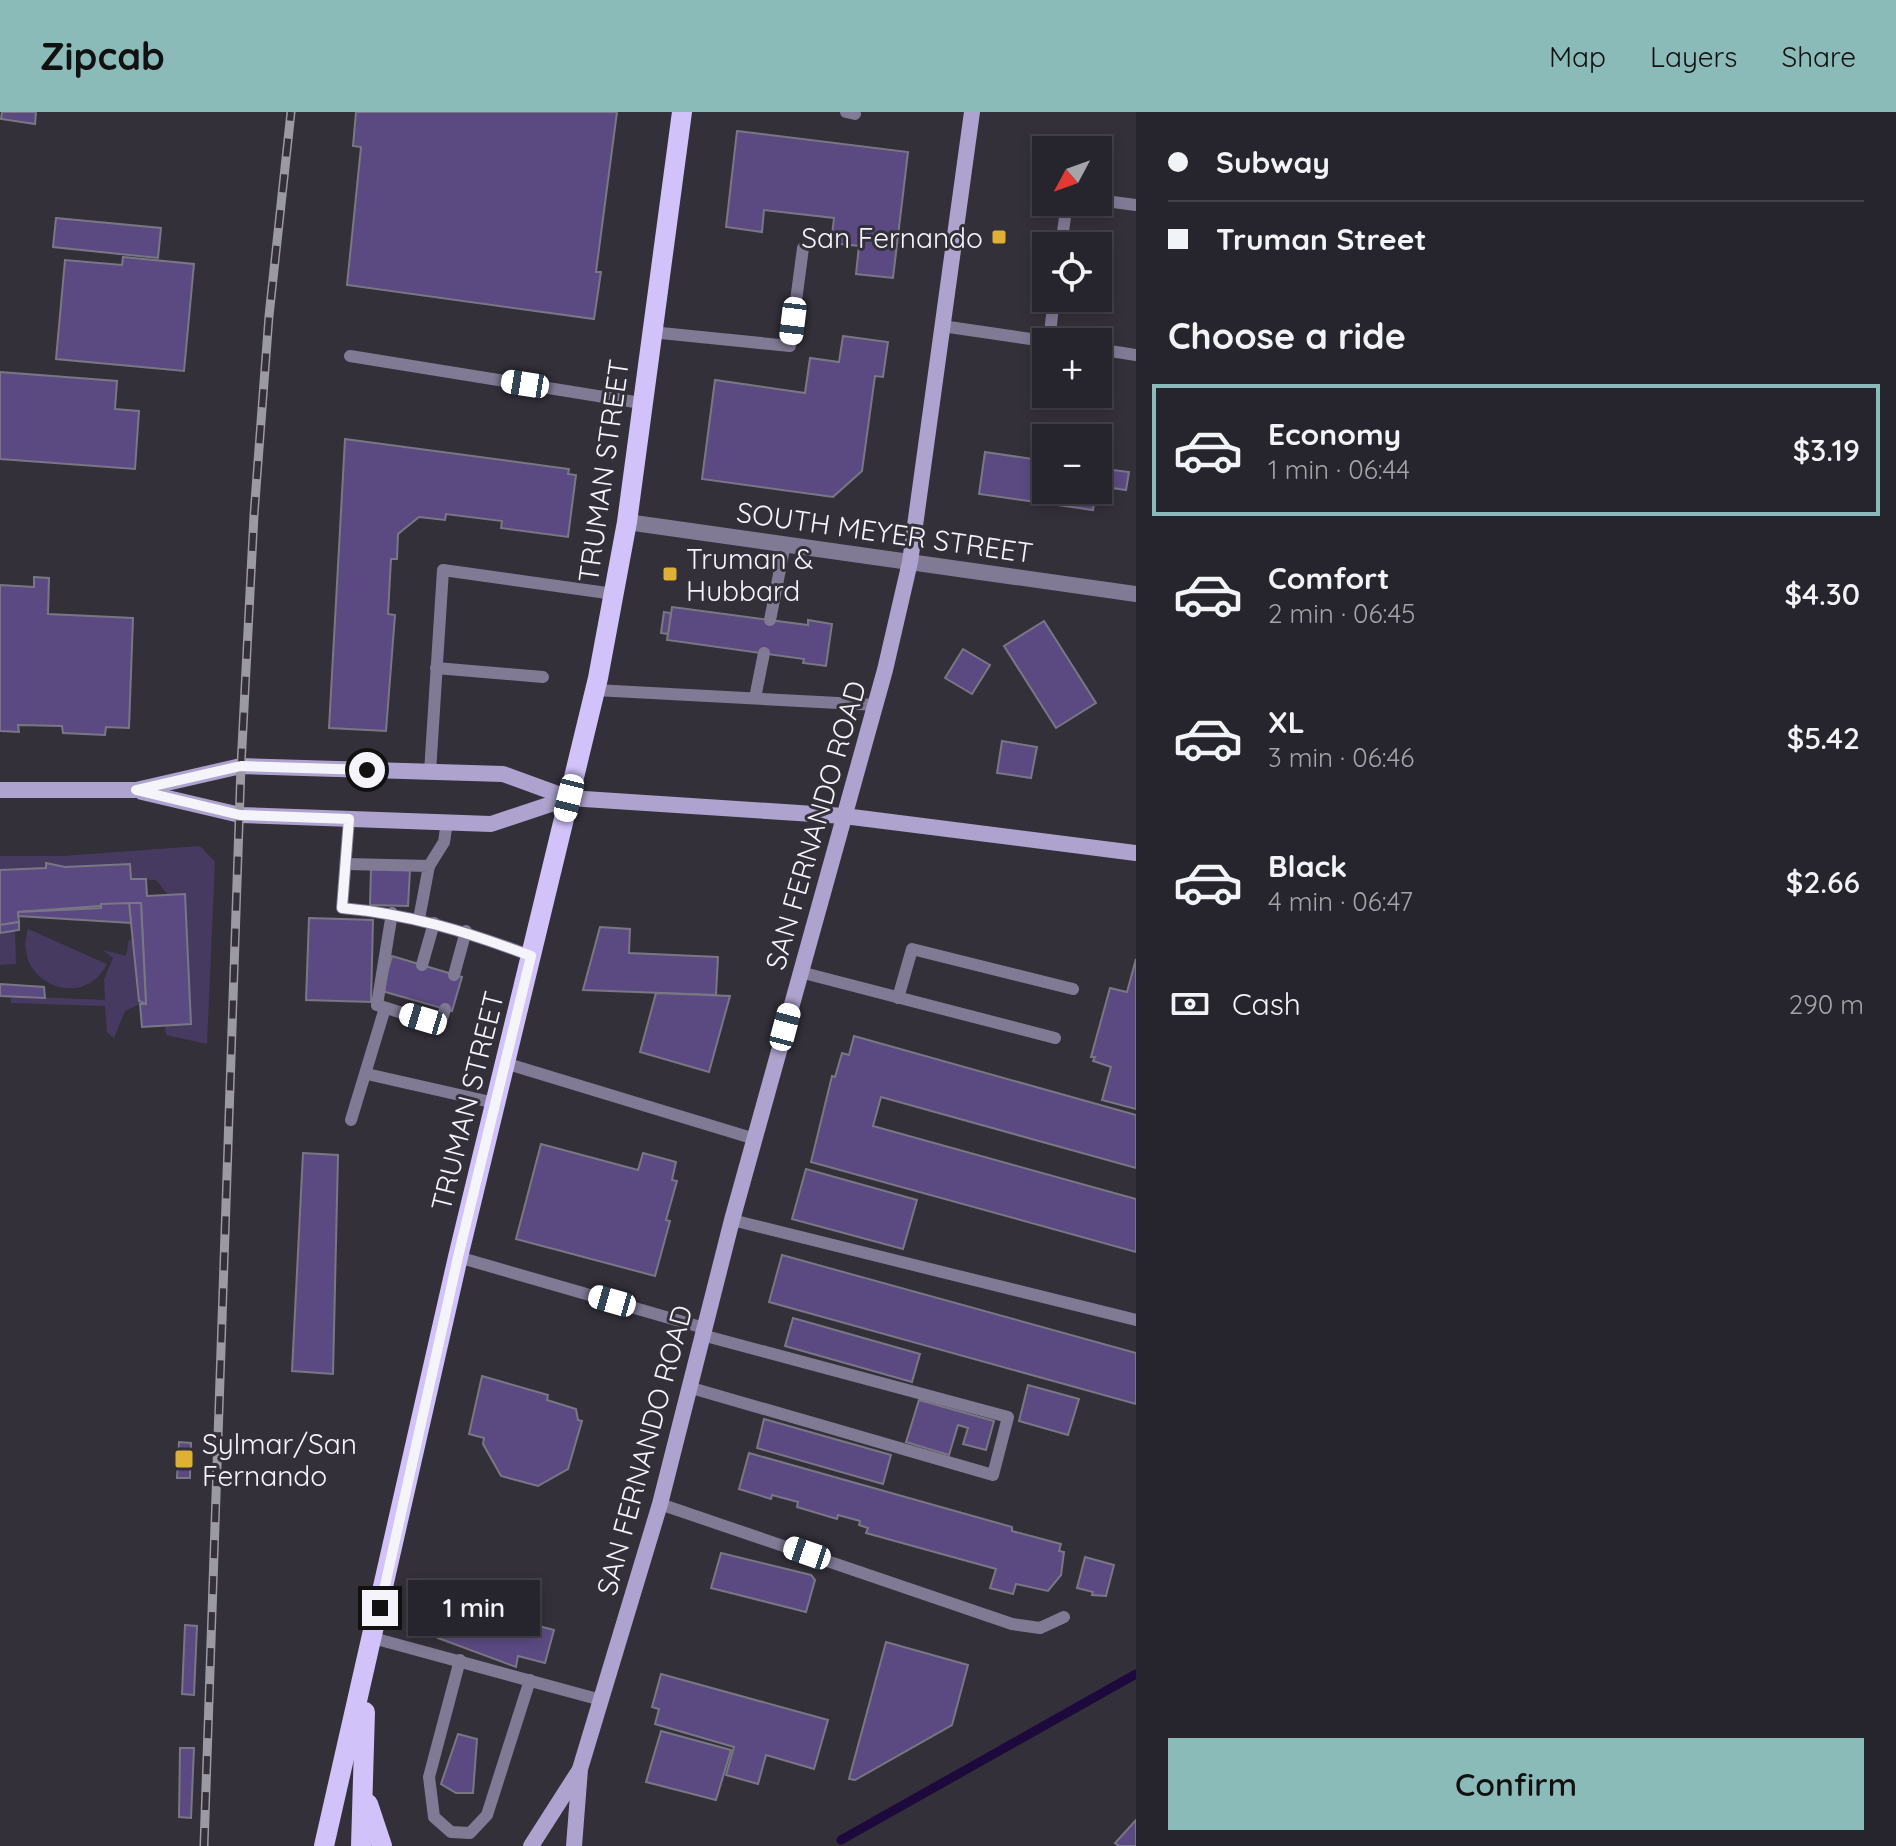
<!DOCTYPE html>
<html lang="en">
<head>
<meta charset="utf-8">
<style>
	:root { --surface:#26242c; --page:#2e2c34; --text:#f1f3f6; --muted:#a4a4a9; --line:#424148; --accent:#8bbbb9 }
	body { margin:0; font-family:Quicksand,sans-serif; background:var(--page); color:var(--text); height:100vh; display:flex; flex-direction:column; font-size:30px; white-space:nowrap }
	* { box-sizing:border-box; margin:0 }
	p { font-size:26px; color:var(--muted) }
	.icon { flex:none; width:44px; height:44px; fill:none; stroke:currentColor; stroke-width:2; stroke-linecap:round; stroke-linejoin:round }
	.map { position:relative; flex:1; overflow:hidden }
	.drawer { display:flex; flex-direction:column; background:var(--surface); width:760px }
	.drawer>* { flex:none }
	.guide { display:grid; align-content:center; height:176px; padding:0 32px; background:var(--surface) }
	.needle { width:52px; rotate:229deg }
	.buttons { position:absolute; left:1032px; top:24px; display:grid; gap:16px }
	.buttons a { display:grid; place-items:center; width:80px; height:80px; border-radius:0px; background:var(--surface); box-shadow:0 4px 12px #0003,0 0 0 2px var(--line); font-size:40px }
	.end { position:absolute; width:36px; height:36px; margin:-18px; border:10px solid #f5f4fb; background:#111; box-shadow:0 0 0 4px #111 }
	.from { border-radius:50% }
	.bubble { position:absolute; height:56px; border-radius:0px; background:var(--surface); box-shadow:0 4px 12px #0003,0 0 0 2px var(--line); font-size:26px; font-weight:600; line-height:56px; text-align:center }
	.car { position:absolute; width:24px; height:48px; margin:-24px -12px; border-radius:10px; box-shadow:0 0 6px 2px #0007; background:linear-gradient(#fff 24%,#345 0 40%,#fff 0 76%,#345 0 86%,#fff 0) }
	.guide b { display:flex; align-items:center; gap:28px; height:76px; font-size:30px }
	.guide b+b { border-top:2px solid var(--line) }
	.guide i { width:20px; height:20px; background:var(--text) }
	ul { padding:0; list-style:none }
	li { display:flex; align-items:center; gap:24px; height:132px; margin:0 16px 12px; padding:0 16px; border:4px solid transparent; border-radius:0px }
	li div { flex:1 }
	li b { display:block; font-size:30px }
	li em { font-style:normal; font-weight:600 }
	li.on { border-color:var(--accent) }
	li>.icon { width:72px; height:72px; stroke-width:1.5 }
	h2 { padding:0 32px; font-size:36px; line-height:96px }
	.pay { display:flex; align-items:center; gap:20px; height:88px; padding:0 32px; font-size:30px }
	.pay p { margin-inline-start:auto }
	.primary-button { display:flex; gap:16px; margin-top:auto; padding:16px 32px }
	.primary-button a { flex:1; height:92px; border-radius:0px; background:var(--accent); color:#111; font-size:32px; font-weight:600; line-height:92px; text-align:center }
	header { display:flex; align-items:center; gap:48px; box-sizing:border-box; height:112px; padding:0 40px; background:var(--accent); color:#111 }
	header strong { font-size:38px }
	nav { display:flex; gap:44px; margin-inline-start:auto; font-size:28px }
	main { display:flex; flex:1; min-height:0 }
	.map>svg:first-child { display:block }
</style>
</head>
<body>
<header>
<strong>Zipcab</strong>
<nav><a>Map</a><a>Layers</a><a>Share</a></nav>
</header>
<main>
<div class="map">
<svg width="1136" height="1734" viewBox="0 0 1136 1734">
	<rect width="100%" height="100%" fill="#33303a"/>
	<g fill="#463a61">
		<path d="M200 734 215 750 207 932 166 923 165 913 191 911 185 782 168 783 156 768 131 767 130 752 65 755 47 751 46 756 0 758V744H62Z"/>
		<path d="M28 817 107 852C82 901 11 869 28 817Z"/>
		<path d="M15 819 16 852 0 853V820Z"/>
		<path d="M129 828H133L140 892 125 899 114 926 107 920 105 894 11 891V884L105 888 104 867 113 846 103 838 126 844Z"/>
	</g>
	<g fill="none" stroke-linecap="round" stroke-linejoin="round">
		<path stroke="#1e093c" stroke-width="9" d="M841 1728 1136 1562"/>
	</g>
	<g fill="#5b4a82" stroke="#7a7784" stroke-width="2">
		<path d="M2 0H36L35 12 1 7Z"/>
		<path d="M356 0H617L596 160H601L594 207 347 173 361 35 353 34Z"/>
		<path d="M737 19 908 40 893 166 856 162 859 134 831 131 834 106 764 98 762 120 726 115Z"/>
		<path d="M56 106 161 116 158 146 53 135Z"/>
		<path d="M123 145 194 152 184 259 56 247 65 148 122 153Z"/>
		<path d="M843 224 888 230 883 265 875 264 862 359 833 385 702 367 715 268 805 281 810 246 839 250Z"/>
		<path d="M0 260 117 269 115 297 139 299 135 357 0 347Z"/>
		<path d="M345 327 569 357 568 362 576 363 568 425 501 416 502 409 446 402 445 408 419 405 398 422 397 447H391L388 502 395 503 386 619 329 616Z"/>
		<path d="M985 340 1046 349V378H1096L1093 398 979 382Z"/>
		<path d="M1098 356 1129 360 1126 378 1098 374Z"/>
		<path d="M34 465 49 466 48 502 133 506 129 616 106 615 105 623 63 621 62 614 18 613 19 620 0 619V473L34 475Z"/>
		<path d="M672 495 808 513V508L832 512 826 554 803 551 804 547 667 528Z"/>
		<path d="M664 500 671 501 668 522 661 521Z"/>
		<path d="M1044 509 1096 591 1056 616 1004 534Z"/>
		<path d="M963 537 990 553 972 582 945 566Z"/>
		<path d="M1002 629 1037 635 1031 666 997 661Z"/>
		<path d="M46 751 65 755 130 752 131 767H146L147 784 185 782 191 912 142 915 140 892H146L141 791 18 800 19 810 0 813V758L46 756Z"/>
		<path d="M371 756 410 758 408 794 370 793Z"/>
		<path d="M129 791H141L146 892 139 889Z"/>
		<path d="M129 791 131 811 18 804V800L101 796V792Z"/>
		<path d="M309 806 373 808 371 890 306 888Z"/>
		<path d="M19 810V818L0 821V813Z"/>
		<path d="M600 815 630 817 629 841 718 845 716 883 583 878Z"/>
		<path d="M392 844 462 865 452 899 382 879Z"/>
		<path d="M1136 847V997L1102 988 1111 955 1093 949 1095 945H1091L1110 876 1127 880Z"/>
		<path d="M0 872 44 875 45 886 0 884Z"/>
		<path d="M656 881 730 884 709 960 640 940Z"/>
		<path d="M854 924 1136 1003V1056L881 985 873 1014 1136 1087V1140L811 1050 832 964 835 965 842 941 849 943Z"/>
		<path d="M541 1032 638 1058 643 1041 676 1050 672 1068 677 1069 666 1108 670 1109 655 1164 516 1127Z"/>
		<path d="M303 1041 338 1043 333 1262 292 1259Z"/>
		<path d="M806 1057 917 1088 903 1137 792 1107Z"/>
		<path d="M782 1143 1136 1241V1292L769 1190Z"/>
		<path d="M793 1206 920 1242 912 1270 785 1234Z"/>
		<path d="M482 1264 548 1283 547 1288 576 1297 578 1308 582 1309 568 1357 538 1374 501 1364 483 1332 484 1326 469 1322Z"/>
		<path d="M1028 1273 1079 1287 1068 1323 1019 1309Z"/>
		<path d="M919 1288 994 1309 986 1338 963 1332 968 1316 958 1313 949 1343 906 1330Z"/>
		<path d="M764 1307 891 1343 883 1372 757 1336Z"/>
		<path d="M179 1330 191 1331 190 1366H177Z"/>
		<path d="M749 1341 1012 1415V1419L1061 1432 1059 1439 1064 1440 1061 1463 1048 1479 1016 1472 1013 1482 990 1476 996 1457 866 1421 868 1416 859 1413 860 1409 838 1403 837 1407 797 1395 798 1390 772 1383 771 1387 739 1377Z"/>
		<path d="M721 1441 811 1463 815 1468 806 1500 711 1476Z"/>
		<path d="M1085 1445 1114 1453 1106 1484 1092 1483 1093 1480 1077 1476Z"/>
		<path d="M433 1486 554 1518 545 1551 518 1544 516 1555 438 1526 439 1521 428 1518Z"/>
		<path d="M185 1513 197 1514 194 1583 182 1582Z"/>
		<path d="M886 1530 968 1553 952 1613 855 1668 849 1667Z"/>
		<path d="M661 1562 828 1608 814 1657 766 1643 758 1672 726 1663 734 1635 655 1612 659 1597 652 1595Z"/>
		<path d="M661 1619 731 1638 716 1688 646 1670Z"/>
		<path d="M458 1622 477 1627 473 1681H456L441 1672Z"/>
		<path d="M180 1636H194L191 1706 179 1705Z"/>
		<path d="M1136 1708V1734H1119L1115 1731Z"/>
	</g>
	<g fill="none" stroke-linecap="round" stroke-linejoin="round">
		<g stroke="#817a95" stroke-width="12">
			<path d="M846 0 855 2"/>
			<path d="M1098 88 1136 93"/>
			<path d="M1061 134 1066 98 1072 90"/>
			<path d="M942 214 1051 230"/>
			<path d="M651 220 790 234 803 136"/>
			<path d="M1049 230 1054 186"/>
			<path d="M1098 237 1136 243"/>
			<path d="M350 244 641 291"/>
			<path d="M770 508 785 432"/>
			<path d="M436 556 543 565"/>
			<path d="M595 578 876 593"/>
			<path d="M755 586 764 541"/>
			<path d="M430 660 443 458 614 482"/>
			<path d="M349 707 342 796C409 802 468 820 531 844"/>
			<path d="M347 752 429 754 419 807"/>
			<path d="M429 754 444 730 447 710"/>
			<path d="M392 801 377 893 440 913 445 897"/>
			<path d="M422 853 434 811"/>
			<path d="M800 860 1055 926"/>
			<path d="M454 863 466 819"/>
			<path d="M898 886 912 837 1073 877"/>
			<path d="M505 951 755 1027"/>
			<path d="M367 962 495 991"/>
			<path d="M351 1008 385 896"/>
			<path d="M732 1108 1136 1208"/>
			<path d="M458 1145 704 1216"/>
			<path d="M688 1275 993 1363 1008 1305 702 1223"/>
			<path d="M660 1392 1012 1512 1040 1516 1064 1505"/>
			<path d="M373 1526 601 1588"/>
			<path d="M460 1548 429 1665 434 1705 451 1720 470 1721 487 1703 530 1568"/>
		</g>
		<path stroke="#817a95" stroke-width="16" d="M627 410 1136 482"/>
		<g stroke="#aea3ce" stroke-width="16">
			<path d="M0 678H136L241 654 503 662 569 686 844 704 1136 741"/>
			<path d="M142 680 240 703 491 712 569 686"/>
			<path d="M531 1734 579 1659"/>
			<path d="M574 1734 580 1657 660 1392 732 1108 885 558 910 450 972 0"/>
		</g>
		<g stroke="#d1c2f9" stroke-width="20">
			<path d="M368 1692 382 1734"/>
			<path d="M324 1734 458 1145 598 566 627 410 682 0"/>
			<path d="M361 1734 365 1600"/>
		</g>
		<g stroke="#9b99a1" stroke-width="9">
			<path id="rail" d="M204 1734 241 654 254 403 269 204 291 0"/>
		</g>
		<use href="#rail" stroke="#33303a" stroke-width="6" stroke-dasharray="18" stroke-linecap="butt"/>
	</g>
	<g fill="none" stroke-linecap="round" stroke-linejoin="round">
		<path stroke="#f5f4fb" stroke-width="10" d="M367 658 241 654 136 678 240 703 349 707 342 796C409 802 468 820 531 844L458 1145 380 1496"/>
	</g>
	<g fill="#dfb034" stroke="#33303a" stroke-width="3">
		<rect x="991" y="117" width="16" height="16" rx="4"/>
		<rect x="662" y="454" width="16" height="16" rx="4"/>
		<rect x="174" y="1337" width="20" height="20" rx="4"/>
	</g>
	<g text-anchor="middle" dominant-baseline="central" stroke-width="6" stroke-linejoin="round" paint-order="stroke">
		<g font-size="28" fill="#f5f4fb" stroke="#33303a" text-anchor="start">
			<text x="983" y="125" text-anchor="end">San Fernando</text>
			<text x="686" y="446">Truman &amp;<tspan x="686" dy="32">Hubbard</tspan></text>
			<text x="202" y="1331">Sylmar/San<tspan x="202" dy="32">Fernando</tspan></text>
		</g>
		<g font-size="28" fill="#f5f4fb" stroke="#33303a">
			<text transform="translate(603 359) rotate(-82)">TRUMAN STREET</text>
			<text transform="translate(885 420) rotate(8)">SOUTH MEYER STREET</text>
			<text transform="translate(815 713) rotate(-74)">SAN FERNANDO ROAD</text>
			<text transform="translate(467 989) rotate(-76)">TRUMAN STREET</text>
			<text transform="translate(644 1338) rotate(-75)">SAN FERNANDO ROAD</text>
		</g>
	</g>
</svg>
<div class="buttons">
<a><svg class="needle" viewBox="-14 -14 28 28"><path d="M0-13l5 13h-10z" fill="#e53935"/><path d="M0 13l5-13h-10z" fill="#a4a4a9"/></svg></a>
<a><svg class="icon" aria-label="locate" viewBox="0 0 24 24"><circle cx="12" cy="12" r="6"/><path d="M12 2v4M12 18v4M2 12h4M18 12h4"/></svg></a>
<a>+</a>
<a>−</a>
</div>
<i class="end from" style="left:367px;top:658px"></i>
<i class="end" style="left:380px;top:1496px"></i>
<div class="bubble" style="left:408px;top:1468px;width:132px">1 min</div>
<i class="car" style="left:793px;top:209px;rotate:187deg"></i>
<i class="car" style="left:525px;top:272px;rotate:279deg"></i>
<i class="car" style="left:569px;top:686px;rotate:194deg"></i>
<i class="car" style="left:423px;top:907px;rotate:287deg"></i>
<i class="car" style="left:785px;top:915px;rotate:15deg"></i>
<i class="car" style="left:612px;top:1189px;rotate:286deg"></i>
<i class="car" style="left:807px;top:1441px;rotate:289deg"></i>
</div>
<section class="drawer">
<div class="guide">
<b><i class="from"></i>Subway</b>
<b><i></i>Truman Street</b>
</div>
<h2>Choose a ride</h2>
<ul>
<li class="on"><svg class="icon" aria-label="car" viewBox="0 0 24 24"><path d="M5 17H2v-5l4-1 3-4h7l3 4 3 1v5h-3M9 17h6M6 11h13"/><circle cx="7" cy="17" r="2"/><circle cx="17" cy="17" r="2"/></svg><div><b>Economy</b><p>1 min · 06:44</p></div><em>$3.19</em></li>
<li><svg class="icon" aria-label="car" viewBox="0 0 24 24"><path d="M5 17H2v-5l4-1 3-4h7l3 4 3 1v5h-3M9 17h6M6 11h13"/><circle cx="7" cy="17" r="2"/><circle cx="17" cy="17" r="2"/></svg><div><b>Comfort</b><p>2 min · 06:45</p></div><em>$4.30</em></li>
<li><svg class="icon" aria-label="car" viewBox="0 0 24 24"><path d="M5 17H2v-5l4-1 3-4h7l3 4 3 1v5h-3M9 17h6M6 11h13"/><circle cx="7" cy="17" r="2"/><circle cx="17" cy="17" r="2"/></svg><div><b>XL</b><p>3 min · 06:46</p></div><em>$5.42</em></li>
<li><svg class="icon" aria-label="car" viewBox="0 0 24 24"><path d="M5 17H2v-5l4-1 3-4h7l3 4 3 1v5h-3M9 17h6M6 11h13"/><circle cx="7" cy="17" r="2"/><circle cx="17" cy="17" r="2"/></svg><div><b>Black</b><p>4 min · 06:47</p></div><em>$2.66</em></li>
</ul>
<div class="pay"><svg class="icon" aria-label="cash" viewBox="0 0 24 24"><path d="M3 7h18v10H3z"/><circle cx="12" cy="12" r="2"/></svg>Cash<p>290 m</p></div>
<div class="primary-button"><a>Confirm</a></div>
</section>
</main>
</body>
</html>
